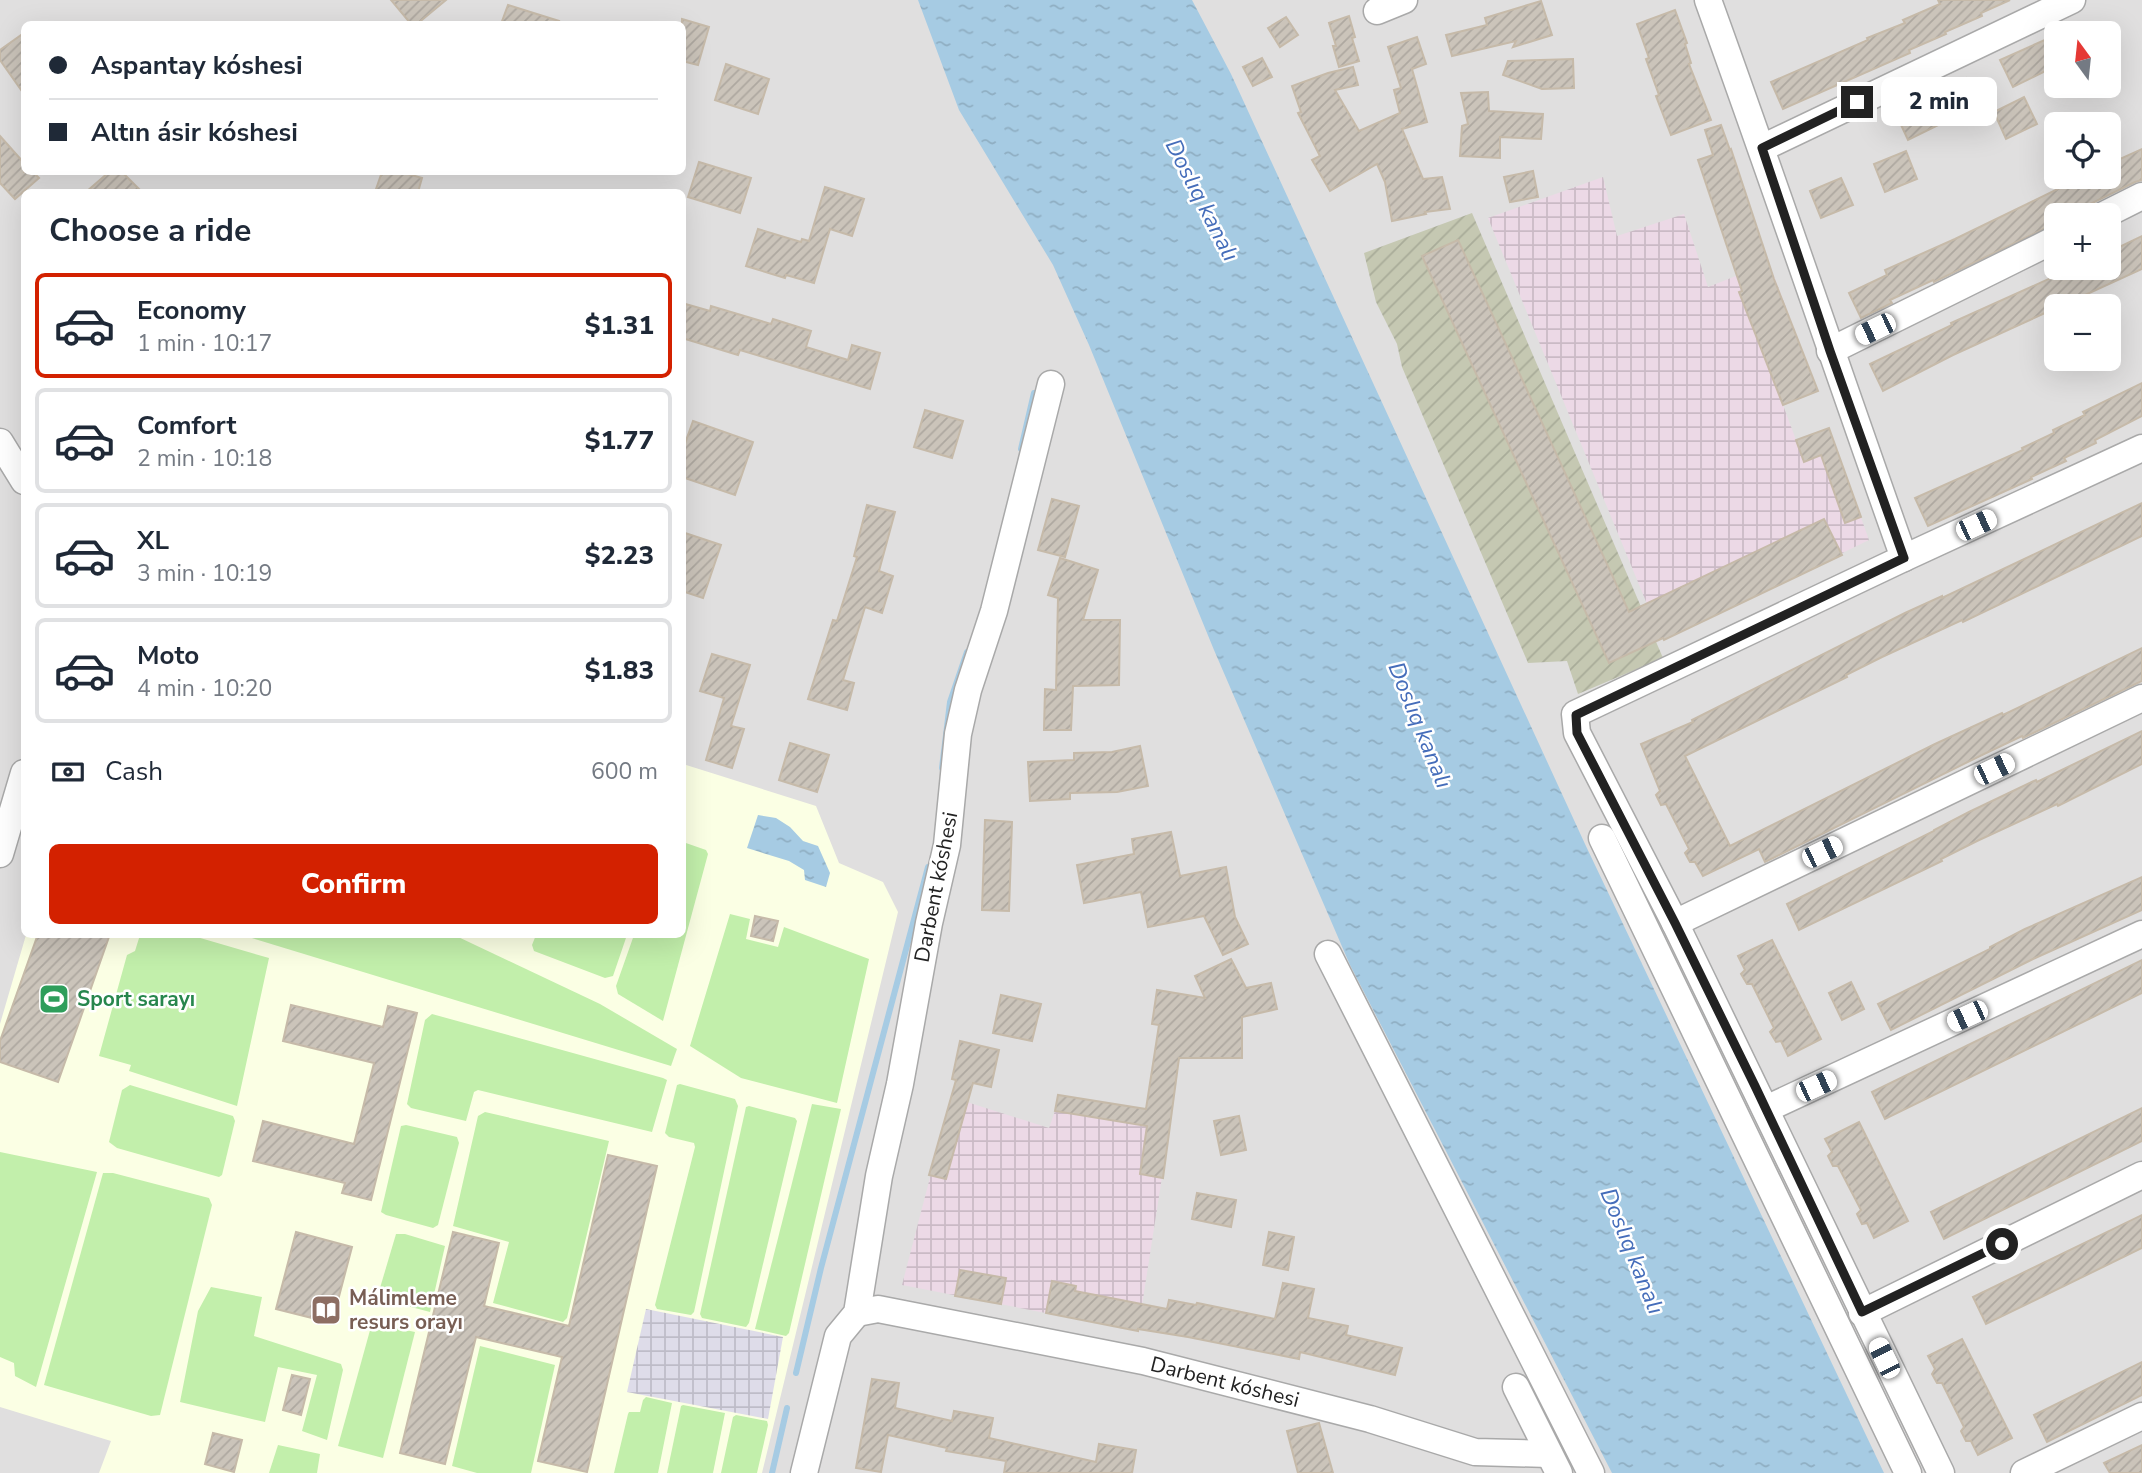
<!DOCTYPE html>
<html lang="en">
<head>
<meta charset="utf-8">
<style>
	:root { --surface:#fff; --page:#f6f6f7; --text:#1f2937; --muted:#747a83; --line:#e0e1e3; --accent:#d32100 }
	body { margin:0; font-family:"Nunito Sans",sans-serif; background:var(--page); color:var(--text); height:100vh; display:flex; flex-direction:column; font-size:26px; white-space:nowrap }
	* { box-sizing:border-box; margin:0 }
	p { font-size:23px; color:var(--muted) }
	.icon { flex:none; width:38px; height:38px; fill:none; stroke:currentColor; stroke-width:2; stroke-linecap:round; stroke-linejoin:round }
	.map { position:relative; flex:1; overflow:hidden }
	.side { position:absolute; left:21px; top:189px; width:665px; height:749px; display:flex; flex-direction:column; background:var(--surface); border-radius:10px; box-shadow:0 7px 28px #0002 }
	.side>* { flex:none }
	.banner { position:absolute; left:21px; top:21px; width:665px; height:154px; border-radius:10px; box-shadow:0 7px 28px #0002; display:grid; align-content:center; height:154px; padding:0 28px; background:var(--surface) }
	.needle { width:46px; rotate:345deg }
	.tools { position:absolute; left:2044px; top:21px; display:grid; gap:14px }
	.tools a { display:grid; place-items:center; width:77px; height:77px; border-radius:10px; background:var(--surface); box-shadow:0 7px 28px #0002; font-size:35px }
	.end { position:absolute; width:32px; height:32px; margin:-16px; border:9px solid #222; background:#fff; box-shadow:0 0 0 4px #fff }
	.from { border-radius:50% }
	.bubble { position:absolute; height:49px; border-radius:10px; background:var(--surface); box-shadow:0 7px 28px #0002; font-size:23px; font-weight:800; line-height:49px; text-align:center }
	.car { position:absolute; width:21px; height:42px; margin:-21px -10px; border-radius:9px; box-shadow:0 0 5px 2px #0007; background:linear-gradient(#fff 24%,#345 0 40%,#fff 0 76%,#345 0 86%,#fff 0) }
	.banner b { display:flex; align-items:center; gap:24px; height:66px; font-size:26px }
	.banner b+b { border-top:2px solid var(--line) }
	.banner i { width:18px; height:18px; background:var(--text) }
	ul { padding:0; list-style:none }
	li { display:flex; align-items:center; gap:21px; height:105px; margin:0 14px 10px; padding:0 14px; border:4px solid var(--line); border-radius:10px }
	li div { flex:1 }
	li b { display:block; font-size:26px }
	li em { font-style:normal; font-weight:800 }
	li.active { border-color:var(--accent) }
	li>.icon { width:63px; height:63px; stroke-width:1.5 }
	h2 { padding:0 28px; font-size:32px; line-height:84px }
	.pay { display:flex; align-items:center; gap:18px; height:77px; padding:0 28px; font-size:26px }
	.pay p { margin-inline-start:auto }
	.primary-button { display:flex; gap:14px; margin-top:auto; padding:14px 28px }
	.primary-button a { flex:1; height:80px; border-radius:10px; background:var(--accent); color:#fff; font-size:28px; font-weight:800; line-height:80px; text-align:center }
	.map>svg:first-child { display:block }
</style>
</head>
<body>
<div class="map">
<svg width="2142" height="1473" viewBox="0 0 2142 1473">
	<defs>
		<pattern id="industrial-grid" width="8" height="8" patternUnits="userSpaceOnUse" patternTransform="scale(1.75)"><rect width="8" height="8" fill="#ecd9e6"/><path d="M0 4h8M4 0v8" fill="none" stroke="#cabac5"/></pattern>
		<pattern id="construction-furrows" width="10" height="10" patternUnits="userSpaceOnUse" patternTransform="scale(1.75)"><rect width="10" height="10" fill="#c5c8b2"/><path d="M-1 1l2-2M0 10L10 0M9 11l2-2" fill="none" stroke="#a9ac99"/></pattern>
		<pattern id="plaza-grid" width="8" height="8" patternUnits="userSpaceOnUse" patternTransform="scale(1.75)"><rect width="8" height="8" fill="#dedce9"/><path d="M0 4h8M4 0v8" fill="none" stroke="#bebcc8"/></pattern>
		<pattern id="water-ripples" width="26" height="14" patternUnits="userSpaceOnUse" patternTransform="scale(1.75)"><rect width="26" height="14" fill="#a6cbe3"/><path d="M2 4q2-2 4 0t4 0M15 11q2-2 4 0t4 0" fill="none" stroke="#8faec2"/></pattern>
		<pattern id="building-hatch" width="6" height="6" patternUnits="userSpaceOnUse" patternTransform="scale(1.75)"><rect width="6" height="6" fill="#cbc4ba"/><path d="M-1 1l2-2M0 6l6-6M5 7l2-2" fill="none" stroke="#aea8a0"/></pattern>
	</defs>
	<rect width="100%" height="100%" fill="#f2f1e8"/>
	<path fill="#e0dfdf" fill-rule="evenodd" d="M0 0H2142V1473H0ZM24 24H682V172H24ZM2056 33H2109V86H2056ZM2056 124H2109V177H2056ZM24 192H682V934H24ZM2056 215H2109V268H2056ZM2056 306H2109V359H2056Z"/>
	<g fill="url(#industrial-grid)">
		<path d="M1603 177 1617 236 1684 214 1708 287 1769 263 1818 391 1783 405 1796 440 1829 428 1869 540 1664 640 1647 604 1488 218Z"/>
		<path d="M1058 1095 1172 1113 1138 1331 902 1285 951 1097 1049 1128 1055 1111Z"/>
	</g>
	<path fill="#fbffe4" d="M683 764 816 806 839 863 883 882 898 912 762 1473H99L111 1441 0 1407V1024L26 935 682 934Z"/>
	<path fill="url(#construction-furrows)" d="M1472 213 1663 658 1578 694 1567 661 1528 663 1402 367 1397 344 1376 302 1364 253Z"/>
	<g fill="#c2efab">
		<path d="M683 842 706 850 708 854 663 1021 618 994 616 986 634 935 682 934Z"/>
		<path d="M730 914 750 919 746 939 778 947 784 927 869 959 837 1103 741 1078 690 1046Z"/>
		<path d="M140 935H190L269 958 237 1106 129 1071 131 1065 99 1056 127 955 135 951Z"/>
		<path d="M242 935H454L600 1004 677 1049 671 1066Z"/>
		<path d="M536 935V934L627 935 613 976 605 978 534 951 532 945Z"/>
		<path d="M432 1014 663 1078 667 1080 652 1132 478 1090 474 1092 466 1121 411 1108 407 1104 425 1020Z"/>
		<path d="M680 1084 735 1099 738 1106 694 1312 691 1315 657 1309 655 1305 695 1147 694 1143 669 1137 665 1133 677 1085Z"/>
		<path d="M130 1085 233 1116 235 1121 222 1175 219 1177 117 1148 109 1142 122 1090Z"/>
		<path d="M812 1104 841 1109 789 1333 786 1336 755 1329Z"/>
		<path d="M749 1106 795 1118 797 1121 749 1323 746 1327 702 1318 700 1314 746 1107Z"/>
		<path d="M485 1112 609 1141 567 1318 563 1322 493 1303 509 1242 453 1226 478 1116Z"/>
		<path d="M406 1125 457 1137 459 1143 438 1225 433 1228 386 1215 381 1212 401 1126Z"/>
		<path d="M0 1152 97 1172 36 1387 15 1376 14 1363 0 1357Z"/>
		<path d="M103 1173H113L209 1198 212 1205 160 1415 151 1416 44 1385Z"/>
		<path d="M396 1234H405L445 1246 430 1312 377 1298Z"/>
		<path d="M211 1287 262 1297 254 1336 341 1364 343 1370 327 1440 302 1431 317 1375 278 1367 265 1422 180 1402 198 1311Z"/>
		<path d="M372 1323 415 1332 383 1458 338 1446Z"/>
		<path d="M480 1346 555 1365 531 1473H477L452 1466Z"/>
		<path d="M646 1397 672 1403 658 1473H614L628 1414 629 1412H640L643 1400Z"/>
		<path d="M683 1405 725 1413 713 1473H667L681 1406Z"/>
		<path d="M736 1415 767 1421 768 1425 757 1473H721L733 1417Z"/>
		<path d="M278 1445 320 1454 317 1473H269Z"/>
	</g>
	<path fill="url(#plaza-grid)" d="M646 1309 783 1337 768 1419 627 1392Z"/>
	<g fill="url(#water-ripples)">
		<path d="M918 0H1192L1231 74 1585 844 1884 1473H1612L1350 965 1214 650 1089 345 1053 265 959 110Z"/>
		<path d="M758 815 776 818 790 827 803 841 818 846 830 873 826 887 805 880 804 870 789 861 747 848Z"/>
	</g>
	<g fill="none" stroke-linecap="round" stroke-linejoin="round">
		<g stroke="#a6cbe3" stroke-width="6">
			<path d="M1021 449 1034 393"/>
			<path d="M942 768 950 702 967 652"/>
			<path d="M796 1373 821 1268 928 867"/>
			<path d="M772 1473 787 1408"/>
		</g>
	</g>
	<g fill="url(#building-hatch)" stroke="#c6baa9" stroke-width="2">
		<path d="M391 0H446L417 24H411Z"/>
		<path d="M1938 0H2010L1981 13 1982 16 1945 32 1946 34 1909 50 1910 53 1783 109 1771 82 1868 40 1867 38 1905 23 1903 20 1940 4Z"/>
		<path d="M1541 1 1552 35 1513 47 1516 41 1452 56 1446 35 1487 25 1485 18Z"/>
		<path d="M508 5 559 21 558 24H501Z"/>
		<path d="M1675 10 1687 43 1685 44 1691 63 1689 64 1711 120 1671 135 1656 96 1659 95 1646 59 1649 58 1637 24Z"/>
		<path d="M1349 16 1355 37 1352 38 1359 61 1339 67 1333 46H1336L1329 23Z"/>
		<path d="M1286 17 1298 35 1280 47 1268 28Z"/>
		<path d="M682 19 709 27 698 65 682 61Z"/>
		<path d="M24 33V94L0 60V50Z"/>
		<path d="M2056 35V66L2013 87 2000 60Z"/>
		<path d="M1417 37 1426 64 1412 69 1427 122 1402 129 1423 179 1442 177 1450 209 1425 212 1426 214 1392 221 1385 182 1377 164 1330 191 1312 160 1320 156 1298 113 1301 112 1292 86 1328 73 1353 67 1358 85 1335 90 1359 131 1400 113 1394 90 1401 88 1388 47Z"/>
		<path d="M1262 58 1272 77 1253 86 1243 67Z"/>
		<path d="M1573 59 1574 88 1542 89 1503 75 1508 61Z"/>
		<path d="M726 64 769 79 758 114 715 100Z"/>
		<path d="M1966 78 1979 105 1908 140 1895 112Z"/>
		<path d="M1488 92 1489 111 1543 114 1541 139 1500 137V158L1460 156 1462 126 1468 124 1461 93Z"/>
		<path d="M2024 97 2037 124 2006 139 1994 112Z"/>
		<path d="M1721 125 1730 150 1731 149 1774 279 1818 391 1783 405 1739 292 1742 291 1698 160 1713 155 1705 130Z"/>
		<path d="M0 136 24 163V172H33L39 178 15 199 0 183Z"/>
		<path d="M2142 149V180L2135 182 2068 215H2056V223L1934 282 1933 280 1890 300 1892 303 1861 318 1849 293 1887 275 1885 270 1955 239 2068 184 2067 182 2079 177H2109V164Z"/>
		<path d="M1906 151 1917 179 1885 192 1874 164Z"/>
		<path d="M699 162 751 178 740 213 688 197Z"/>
		<path d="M1533 171 1538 197 1510 202 1504 177Z"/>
		<path d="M109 172H122L142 192H86Z"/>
		<path d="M382 172H401L422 178 418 192H375Z"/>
		<path d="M1841 178 1853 205 1821 218 1810 191Z"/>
		<path d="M825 187 864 199 852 236 830 229 814 283 786 275 785 278 746 266 758 229 801 242 802 239 809 241Z"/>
		<path d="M2142 236V269L2061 306H2056V308L1953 355 1883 391 1870 364 1952 325 1951 323 2073 268H2109V252Z"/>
		<path d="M1458 240 1629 612 1824 519 1842 555 1664 640 1663 638 1609 663 1422 256Z"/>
		<path d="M682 303 710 311 711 306 771 324 773 319 811 331 806 347 848 360 852 345 880 353 870 389 740 350 738 355 682 338Z"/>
		<path d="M2142 383V416L2095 440 2096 443 2064 458 2066 461 2031 477 2032 479 1928 526 1915 498 2023 450 2022 448 2054 433 2053 430 2085 415 2083 412Z"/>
		<path d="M925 410 963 421 952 458 914 447Z"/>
		<path d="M693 421 753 442 735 495 682 477V452Z"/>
		<path d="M1829 428 1861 517 1845 523 1821 455 1804 462 1796 440Z"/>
		<path d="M1052 499 1079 506 1065 557 1038 550Z"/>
		<path d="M2142 503V536L1963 622 1962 620 1882 657 1846 675 1847 677 1685 756 1730 846 1935 744 2002 713 2003 715 2142 648V681L2023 738 2022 736 1984 754 1765 862 1759 849 1703 876 1695 862H1690L1685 853 1689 849 1666 804 1661 805 1656 795 1660 791 1641 744 1693 722 1692 720 1905 613 1942 596V598Z"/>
		<path d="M867 505 895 512 879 571 893 576 882 613 865 607 843 680 854 683 847 710 808 699 833 620 837 621 857 557 854 556Z"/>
		<path d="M682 532 721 545 703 598 682 591Z"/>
		<path d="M1060 558 1098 570 1083 620H1120L1119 685 1073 686 1071 730H1044L1045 689 1056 690 1058 598 1048 595Z"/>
		<path d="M712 654 750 665 731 726 744 729 732 768 706 760 724 698 700 691Z"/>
		<path d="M2142 731V764L2058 806 2057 804 1977 841 1941 859 1942 861 1799 930 1787 904 1934 831V830L1969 812 2036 780 2037 782Z"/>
		<path d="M790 743 829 755 817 792 779 780Z"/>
		<path d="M1140 746 1148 786 1117 792 1070 793V799L1030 801 1028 762 1074 760V753L1112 752Z"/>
		<path d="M985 820 1012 822 1009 911 982 910Z"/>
		<path d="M1171 832 1180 876 1226 867 1235 917 1248 944 1223 955 1204 916 1148 927 1141 892 1084 903 1077 865 1134 854 1132 839Z"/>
		<path d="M2142 877V910L2033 959 1891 1030 1878 1004 1990 949V947L2025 929Z"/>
		<path d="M755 916 778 921 773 941 751 936Z"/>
		<path d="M38 934H110L58 1082 0 1062V1041Z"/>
		<path d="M1772 940 1821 1039 1788 1056 1781 1041 1776 1042 1770 1032 1774 1028 1752 984H1747L1741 974 1745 970 1738 956Z"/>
		<path d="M1231 959 1246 988 1271 983 1277 1009 1242 1017V1058H1179L1163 1178 1140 1174 1147 1126 1055 1111 1058 1095 1146 1109 1159 1025 1152 1024 1157 990 1205 998 1195 976Z"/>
		<path d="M2142 960V993L1885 1119 1872 1092Z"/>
		<path d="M1851 982 1864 1009 1842 1020 1829 993Z"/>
		<path d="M1001 995 1041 1004 1032 1041 993 1033Z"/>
		<path d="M291 1005 383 1027 388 1006 417 1013 371 1200 342 1193 345 1183 253 1161 263 1121 354 1144 374 1063 283 1041Z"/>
		<path d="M960 1041 999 1050 991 1087 973 1083 946 1179 929 1175 956 1080 952 1079Z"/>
		<path d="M2142 1108V1141L1944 1239 1931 1212Z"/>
		<path d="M1239 1116 1246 1150 1221 1155 1214 1121Z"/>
		<path d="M1859 1122 1908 1221 1874 1238 1867 1223 1862 1224 1857 1214 1861 1210 1838 1166H1833L1828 1156 1832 1152 1825 1139Z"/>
		<path d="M608 1155 657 1166 587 1472 538 1461 562 1357 476 1337 445 1464 400 1453 453 1232 499 1243 484 1306 569 1326Z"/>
		<path d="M1197 1193 1236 1200 1231 1227 1192 1219Z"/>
		<path d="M2142 1215V1248L1986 1324 1973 1297Z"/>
		<path d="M296 1232 352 1247 332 1323 276 1309Z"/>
		<path d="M1269 1232 1294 1237 1288 1270 1263 1265Z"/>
		<path d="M960 1270 1006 1278 1001 1304 955 1296Z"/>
		<path d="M1052 1281 1076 1286 1075 1291 1167 1309 1169 1300 1196 1305 1197 1303 1275 1319 1283 1283 1314 1289 1308 1318 1348 1326 1346 1335 1402 1348 1395 1375 1300 1352 1299 1359 1188 1337 1138 1329V1331L1046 1313Z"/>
		<path d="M1962 1339 2012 1438 1978 1455 1971 1441H1966L1961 1431 1964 1427 1942 1383H1937L1932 1374 1935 1369 1928 1356Z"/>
		<path d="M2142 1362V1395L2047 1442 2034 1415Z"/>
		<path d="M292 1375 310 1379 301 1415 283 1410Z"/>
		<path d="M872 1379 899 1383 895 1408 952 1421 954 1411 993 1418 989 1438 1096 1462 1099 1444 1136 1450 1132 1473H1004L1006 1461 946 1451 947 1448 888 1435 881 1472 856 1468Z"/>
		<path d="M1319 1423 1333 1473H1298L1287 1431Z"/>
		<path d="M213 1433 242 1440 234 1472 205 1464Z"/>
		<path d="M2142 1445V1473H2110L2104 1463Z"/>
	</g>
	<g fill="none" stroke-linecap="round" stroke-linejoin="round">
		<g stroke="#a9a9a9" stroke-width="29">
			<g id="minor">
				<path d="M1708 0C1775 185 1838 372 1904 558"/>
				<path d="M1377 11 1404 0"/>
				<path d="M1762 148 2072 0"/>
				<path d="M2104 215 2142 196"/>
				<path d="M1830 351 2056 239"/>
				<path d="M0 442 24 481"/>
				<path d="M1602 838 1908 1473"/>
				<path d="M0 854 24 773"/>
				<path d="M1675 923 2142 698"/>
				<path d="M1328 954 1591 1473"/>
				<path d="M1766 1109 2142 934"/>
				<path d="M857 1313 878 1309 1143 1361 1370 1419 1475 1452 1549 1454"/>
				<path d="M1862 1313 2142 1175"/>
				<path d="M1516 1387 1559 1473"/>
				<path d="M804 1473 838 1336 857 1313 879 1176 900 1084 929 923 947 845 958 734 968 690 994 611 1051 384"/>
				<path d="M1941 1473 1675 923 1577 733 1575 714 1904 558 2142 448"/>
				<path d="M2024 1473 2142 1416"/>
			</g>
		</g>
		<use href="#minor" stroke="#fff" stroke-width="26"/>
	</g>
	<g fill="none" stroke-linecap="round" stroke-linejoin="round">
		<path stroke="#222" stroke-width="9" d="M1857 102 1762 148 1830 351 1904 558 1576 715 1577 733 1675 923 1755 1086 1862 1312 2002 1244"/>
	</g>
	<defs>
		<g id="stadium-square" transform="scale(1.575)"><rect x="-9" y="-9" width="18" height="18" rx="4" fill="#2e9e5b" stroke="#fff"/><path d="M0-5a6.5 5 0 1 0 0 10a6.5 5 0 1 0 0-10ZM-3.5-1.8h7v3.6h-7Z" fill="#fff"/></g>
		<g id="library-square" transform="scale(1.575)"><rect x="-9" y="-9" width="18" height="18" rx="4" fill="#8d6e63" stroke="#fff"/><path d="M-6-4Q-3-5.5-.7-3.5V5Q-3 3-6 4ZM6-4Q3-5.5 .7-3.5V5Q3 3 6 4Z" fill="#fff"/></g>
	</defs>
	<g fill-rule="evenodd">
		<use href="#stadium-square" x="54" y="999"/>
		<use href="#library-square" x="326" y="1310"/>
	</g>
	<g text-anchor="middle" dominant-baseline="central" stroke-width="5" stroke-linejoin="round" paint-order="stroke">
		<g font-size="21" fill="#222" stroke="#fff">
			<text transform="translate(936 887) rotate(-79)">Darbent kóshesi</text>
			<text transform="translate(1225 1382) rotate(14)">Darbent kóshesi</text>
		</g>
		<g font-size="21" font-weight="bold" fill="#27864d" stroke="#fff" text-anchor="start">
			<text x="77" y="999">Sport sarayı</text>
		</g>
		<g font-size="21" font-weight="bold" fill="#785e54" stroke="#fff" text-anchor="start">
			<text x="349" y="1298">Málimleme<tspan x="349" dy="24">resurs orayı</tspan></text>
		</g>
		<g font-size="23" font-style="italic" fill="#456dba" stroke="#fff">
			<text transform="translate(1202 200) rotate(63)">Doslıq kanalı</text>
			<text transform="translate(1420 725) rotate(68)">Doslıq kanalı</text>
			<text transform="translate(1632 1251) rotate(68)">Doslıq kanalı</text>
		</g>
	</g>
</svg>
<div class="tools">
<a><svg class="needle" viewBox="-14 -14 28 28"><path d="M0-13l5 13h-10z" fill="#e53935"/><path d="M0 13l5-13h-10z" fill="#747a83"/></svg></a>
<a><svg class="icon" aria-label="locate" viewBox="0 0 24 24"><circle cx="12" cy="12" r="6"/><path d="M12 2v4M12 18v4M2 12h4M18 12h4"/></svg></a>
<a>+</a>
<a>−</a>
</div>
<i class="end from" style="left:2002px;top:1244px"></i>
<i class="end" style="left:1857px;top:102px"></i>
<div class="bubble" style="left:1881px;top:77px;width:116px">2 min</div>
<i class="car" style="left:1875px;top:329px;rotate:244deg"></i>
<i class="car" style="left:1976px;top:525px;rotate:65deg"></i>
<i class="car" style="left:1994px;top:769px;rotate:64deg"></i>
<i class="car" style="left:1822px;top:852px;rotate:64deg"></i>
<i class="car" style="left:1967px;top:1016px;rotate:245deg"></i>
<i class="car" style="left:1816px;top:1086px;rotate:65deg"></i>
<i class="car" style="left:1884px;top:1358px;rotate:334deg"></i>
<div class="banner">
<b><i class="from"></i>Aspantay kóshesi</b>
<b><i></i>Altın ásir kóshesi</b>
</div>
<section class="side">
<h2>Choose a ride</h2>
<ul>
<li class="active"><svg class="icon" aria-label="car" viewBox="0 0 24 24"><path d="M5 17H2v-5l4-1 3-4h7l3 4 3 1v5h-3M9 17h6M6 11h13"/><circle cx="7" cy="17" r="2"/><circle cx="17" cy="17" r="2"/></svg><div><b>Economy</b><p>1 min · 10:17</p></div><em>$1.31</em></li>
<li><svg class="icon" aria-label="car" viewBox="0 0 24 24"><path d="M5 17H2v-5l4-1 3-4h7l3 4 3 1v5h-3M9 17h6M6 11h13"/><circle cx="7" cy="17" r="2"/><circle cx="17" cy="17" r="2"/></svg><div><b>Comfort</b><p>2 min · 10:18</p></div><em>$1.77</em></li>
<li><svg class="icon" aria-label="car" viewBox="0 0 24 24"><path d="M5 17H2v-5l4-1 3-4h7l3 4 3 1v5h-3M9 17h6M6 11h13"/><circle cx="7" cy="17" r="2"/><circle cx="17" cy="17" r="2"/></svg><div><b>XL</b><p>3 min · 10:19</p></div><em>$2.23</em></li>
<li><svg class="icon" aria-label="car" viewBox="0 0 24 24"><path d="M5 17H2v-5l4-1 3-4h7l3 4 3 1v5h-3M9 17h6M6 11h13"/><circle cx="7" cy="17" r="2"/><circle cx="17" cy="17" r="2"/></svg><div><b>Moto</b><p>4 min · 10:20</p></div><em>$1.83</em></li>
</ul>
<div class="pay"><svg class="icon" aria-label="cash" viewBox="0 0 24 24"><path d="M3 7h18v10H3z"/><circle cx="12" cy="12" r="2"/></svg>Cash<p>600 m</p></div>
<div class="primary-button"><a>Confirm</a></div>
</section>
</div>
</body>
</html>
